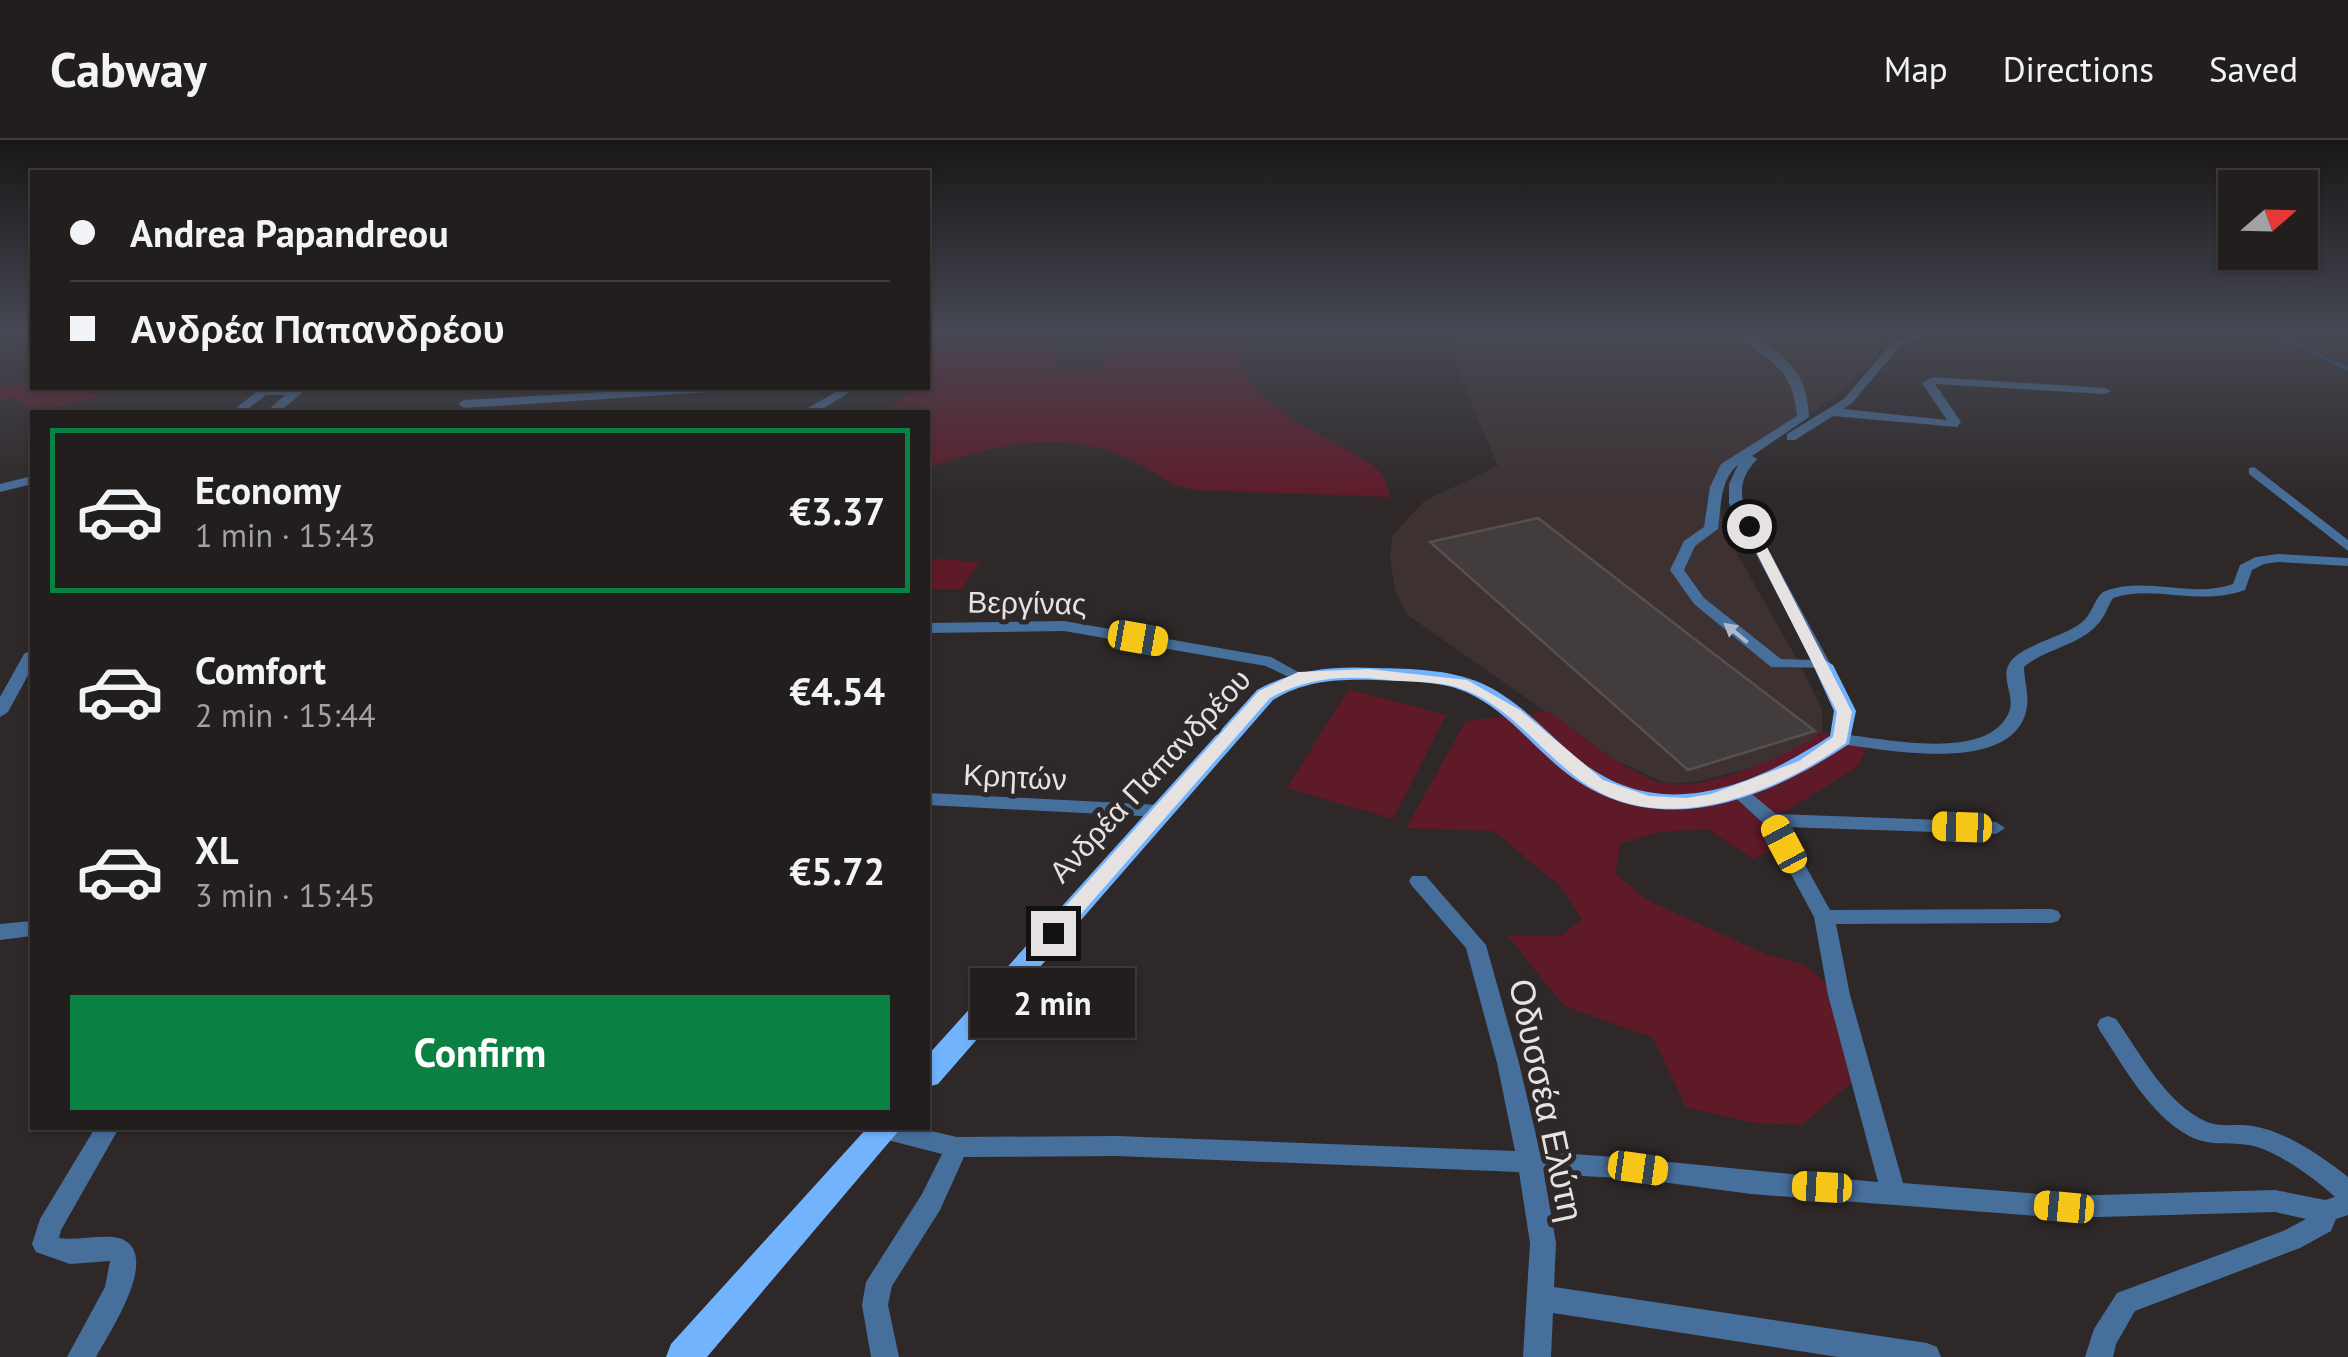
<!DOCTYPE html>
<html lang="en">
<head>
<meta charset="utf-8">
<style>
	:root { --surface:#221e1e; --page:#2a2727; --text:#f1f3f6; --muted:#a2a2a4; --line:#3f3c3c; --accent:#0b8043 }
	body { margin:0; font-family:"PT Sans",sans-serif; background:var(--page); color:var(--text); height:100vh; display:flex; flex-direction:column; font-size:38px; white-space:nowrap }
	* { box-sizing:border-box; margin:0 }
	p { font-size:32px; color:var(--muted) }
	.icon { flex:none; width:55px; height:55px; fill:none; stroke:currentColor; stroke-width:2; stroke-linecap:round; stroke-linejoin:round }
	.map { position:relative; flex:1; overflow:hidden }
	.panel { position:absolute; left:30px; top:270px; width:900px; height:720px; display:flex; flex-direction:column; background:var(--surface); border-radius:0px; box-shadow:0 2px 8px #0004,0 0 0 2px var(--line) }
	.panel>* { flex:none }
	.guide { position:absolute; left:30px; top:30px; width:900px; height:220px; border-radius:0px; box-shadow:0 2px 8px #0004,0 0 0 2px var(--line); display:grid; align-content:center; height:220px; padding:0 40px; background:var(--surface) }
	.needle { width:65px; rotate:70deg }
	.fabs { position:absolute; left:2218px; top:30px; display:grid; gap:20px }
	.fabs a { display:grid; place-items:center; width:100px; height:100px; border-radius:0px; background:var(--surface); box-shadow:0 2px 8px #0004,0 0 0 2px var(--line); font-size:50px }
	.end { position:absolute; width:45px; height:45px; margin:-22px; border:12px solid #e6e2e2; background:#111; box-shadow:0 0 0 5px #111 }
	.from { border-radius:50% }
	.bubble { position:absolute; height:70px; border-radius:0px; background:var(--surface); box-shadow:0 2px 8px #0004,0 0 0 2px var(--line); font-size:32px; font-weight:700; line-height:70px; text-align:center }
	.car { position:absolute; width:30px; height:60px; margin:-30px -15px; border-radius:12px; box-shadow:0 0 8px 2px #0007; background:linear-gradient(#f5c518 24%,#345 0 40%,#f5c518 0 76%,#345 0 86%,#f5c518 0) }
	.guide b { display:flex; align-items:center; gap:35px; height:95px; font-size:38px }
	.guide b+b { border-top:2px solid var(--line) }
	.guide i { width:25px; height:25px; background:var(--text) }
	ul { padding:18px 0 0; list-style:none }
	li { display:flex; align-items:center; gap:30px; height:165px; margin:0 20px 15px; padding:0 20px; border:5px solid transparent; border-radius:0px }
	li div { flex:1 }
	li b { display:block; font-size:38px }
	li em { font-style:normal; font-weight:700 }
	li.current { border-color:var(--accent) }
	li>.icon { width:90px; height:90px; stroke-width:1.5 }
	.action { display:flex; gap:20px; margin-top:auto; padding:20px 40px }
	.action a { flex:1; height:115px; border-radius:0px; background:var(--accent); color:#fff; font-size:40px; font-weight:700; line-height:115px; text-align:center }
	header { display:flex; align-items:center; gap:60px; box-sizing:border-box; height:140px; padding:0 50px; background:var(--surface); border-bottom:2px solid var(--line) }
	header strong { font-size:48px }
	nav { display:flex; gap:55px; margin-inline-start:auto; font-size:35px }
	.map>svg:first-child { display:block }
</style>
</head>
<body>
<header>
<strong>Cabway</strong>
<nav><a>Map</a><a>Directions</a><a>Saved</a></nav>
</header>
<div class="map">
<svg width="2348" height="1217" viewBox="0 0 2348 1217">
	<rect width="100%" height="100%" fill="#2e2828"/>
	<path fill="#3d3132" d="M1450 191H1897L1885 199 1876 218 1844 248 1803 280 1729 324 1719 348 1723 388 1800 525 1822 569V592L1801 607 1765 624 1700 641 1668 644 1615 620 1406 474 1395 449 1390 419 1392 396 1424 361 1498 326 1455 222Z"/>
	<g fill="#5f1a28">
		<path d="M928 191H1057L1052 229 1098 230 1117 191H1244C1223 265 1333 294 1377 329 1385 335 1387 348 1391 357L1195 350C1164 344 1152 328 1125 317 1058 289 993 305 928 328V272L891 268 914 248H928Z"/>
		<path d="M32 244V248H82L101 257 35 271 12 257 0 261V245Z"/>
		<path d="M928 418 979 422 962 449H928Z"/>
		<path d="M1349 549 1446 575 1393 679 1287 648Z"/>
		<path d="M1548 571C1580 592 1631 639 1668 644 1708 650 1791 615 1822 592L1868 605 1858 626 1772 680 1778 707 1753 719 1708 689 1660 692 1620 704 1615 733 1647 760 1768 815 1805 825 1839 855 1861 934 1802 985 1755 983 1686 967 1653 898 1564 866 1508 796H1561L1582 779 1562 748 1494 691 1406 688 1466 581Z"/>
	</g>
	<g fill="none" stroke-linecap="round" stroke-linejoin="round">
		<path stroke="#0c5496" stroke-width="4" d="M2253 191 2289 201 2348 229"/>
	</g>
	<path fill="#423c3c" stroke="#575051" stroke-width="2.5" d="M1538 378 1692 497 1815 591 1688 630 1430 402Z"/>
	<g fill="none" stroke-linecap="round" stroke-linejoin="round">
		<g fill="#476f9c" fill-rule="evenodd">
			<path d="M1732 191C1757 191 1793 221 1803 244 1807 255 1808 266 1809 277L1752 316 1757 319C1744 334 1740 343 1743 363L1831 525 1829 528 1771 527 1694 464 1670 430 1684 401 1704 387 1710 347 1721 324 1797 276C1793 224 1765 221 1732 191ZM1738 325 1729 344V363L1812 520 1781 519 1704 458 1684 430 1695 406 1718 389C1721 368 1720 339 1738 325Z"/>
			<path d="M1911 191H1921L1918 201 1901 205 1852 263 1843 269 1947 280 1922 243 1933 237 2105 248 2111 251 2105 254 1935 244 1961 282 1957 287 1833 276 1795 300H1787V294L1844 259 1893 201 1909 197Z"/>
			<path d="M298 248 304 251 302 253 279 272H266L285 255H266L244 272H231L259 250Z"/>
			<path d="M678 248H732L726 251 464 268 458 264 464 260Z"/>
			<path d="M843 248H856L818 272H739L745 268H808Z"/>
			<path d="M2254 327 2348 400V411L2249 334V328Z"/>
			<path d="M32 336V344L0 352V344Z"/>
			<path d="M2278 414 2348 418V426L2278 422 2264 424 2252 430 2245 450C2197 467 2154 444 2113 458 2107 467 2105 478 2096 486 2077 506 2045 509 2024 527 2024 540 2029 554 2027 567 2016 636 1887 610 1841 604L1832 599 1841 594C1883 598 1988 623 2009 572 2015 557 2002 540 2008 526 2016 506 2064 497 2081 483 2092 475 2093 461 2103 452 2145 435 2191 459 2233 444L2240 425 2256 417Z"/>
			<path d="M1064 481 1271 517 1307 537 1299 542 1266 526 1064 491 928 493V483Z"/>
			<path d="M32 509V528L8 572 0 577V557L24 514Z"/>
			<path d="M1736 644 1742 646 1776 674 1996 682 2005 688 1996 694 1784 687 1830 770 2051 769 2058 771 2061 776 2058 781 2051 783 1836 784 1850 855 1903 1043 2064 1056 2275 1050 2325 1060 2335 1057C2314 1038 2284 1016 2257 1007 2234 1000 2212 1008 2189 996 2149 974 2125 928 2100 891L2097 885 2100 879 2108 876 2116 879C2140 913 2166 964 2207 982 2221 988 2238 983 2253 986 2287 992 2321 1016 2348 1037V1075L2336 1079 2331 1091 2300 1108 2135 1171 2116 1204 2113 1217H2085L2094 1189 2117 1153 2283 1091 2306 1079 2275 1072 2064 1078 1751 1054 1639 1039 1544 1034 1556 1103 1554 1147 1927 1203 1937 1207 1941 1217H1838L1553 1173 1551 1217H1523L1530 1103 1519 1032 1117 1016 964 1017 940 1070 892 1146 888 1165 899 1217H871L862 1165 866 1142 922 1054 942 1014 876 997 873 988H918L957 997 1117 996 1515 1011 1497 923 1466 808 1412 746 1409 741 1412 736H1426L1486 805 1519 923 1540 1012C1653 1018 1765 1033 1878 1042L1828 855 1814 777 1764 684 1727 650Z"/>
			<path d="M928 653 1160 665 1169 671 1160 677 928 665Z"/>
			<path d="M32 781V796L0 800V784Z"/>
			<path d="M95 988H119L61 1090 59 1098C77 1101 107 1093 122 1099 161 1116 109 1193 96 1217H67L105 1147 110 1121 70 1124 36 1112 32 1104 40 1079Z"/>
		</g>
		<g fill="#71b3fd" fill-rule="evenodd">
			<path d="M1823 519 1833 525 1856 571 1849 604C1767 659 1662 701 1573 638 1535 611 1509 571 1466 552 1438 540 1405 542 1376 540 1338 539 1306 540 1273 560L938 944 928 947V915L1257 550C1295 529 1333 526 1376 528 1411 529 1448 529 1481 543 1519 560 1546 592 1577 618 1659 686 1752 647 1830 596L1834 571 1813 525Z"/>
			<path d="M867 988H901L707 1217H666L671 1204Z"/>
		</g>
	</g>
	<defs><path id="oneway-solid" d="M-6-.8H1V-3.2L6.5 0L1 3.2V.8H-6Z" transform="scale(2.5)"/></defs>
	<use fill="#aebaca" href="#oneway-solid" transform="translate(1736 493) rotate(-141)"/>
	<linearGradient id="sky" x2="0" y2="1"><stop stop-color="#191616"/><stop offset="0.53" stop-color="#464853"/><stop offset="1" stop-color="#464853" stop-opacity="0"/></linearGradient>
	<rect width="2348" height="361" fill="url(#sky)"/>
	<path fill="#e6e2e2" d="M1749 383 1756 386 1852 572 1846 603C1777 652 1671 697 1590 647 1544 618 1511 563 1456 547 1435 541 1410 542 1388 540 1344 535 1309 537 1270 558L1060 798H1046V788L1259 551 1298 532 1369 529 1467 540 1520 570 1603 640 1649 656 1686 658 1711 654 1799 621 1833 597 1837 572 1743 386Z"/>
	<g text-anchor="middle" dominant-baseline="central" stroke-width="10" stroke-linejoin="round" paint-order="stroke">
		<g font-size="30" fill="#e6e2e2" stroke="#2e2828">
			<text transform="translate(1027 462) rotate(1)">Βεργίνας</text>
			<text transform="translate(1149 635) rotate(-47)">Ανδρέα Παπανδρέου</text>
			<text transform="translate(1015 636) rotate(3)">Κρητών</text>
		</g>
		<g font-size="35" fill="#e6e2e2" stroke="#2e2828">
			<text transform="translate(1547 960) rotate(78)">Οδυσσέα Ελύτη</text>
		</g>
	</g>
</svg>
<div class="fabs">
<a><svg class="needle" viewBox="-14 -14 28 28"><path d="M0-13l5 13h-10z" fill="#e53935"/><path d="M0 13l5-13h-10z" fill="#a2a2a4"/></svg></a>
</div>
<i class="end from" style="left:1749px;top:386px"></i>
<i class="end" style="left:1053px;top:793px"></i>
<div class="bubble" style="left:970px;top:828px;width:165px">2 min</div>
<i class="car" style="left:1138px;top:498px;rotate:100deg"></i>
<i class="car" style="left:1962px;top:687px;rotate:272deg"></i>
<i class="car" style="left:1784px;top:704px;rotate:332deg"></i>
<i class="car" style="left:1638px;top:1028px;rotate:98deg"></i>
<i class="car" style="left:1822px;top:1047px;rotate:273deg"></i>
<i class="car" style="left:2064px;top:1067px;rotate:275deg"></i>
<div class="guide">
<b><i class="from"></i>Andrea Papandreou</b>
<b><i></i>Ανδρέα Παπανδρέου</b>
</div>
<section class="panel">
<ul>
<li class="current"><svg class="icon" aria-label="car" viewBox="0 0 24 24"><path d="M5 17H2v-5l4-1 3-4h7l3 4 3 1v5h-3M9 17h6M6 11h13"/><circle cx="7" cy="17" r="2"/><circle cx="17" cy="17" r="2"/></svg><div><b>Economy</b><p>1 min · 15:43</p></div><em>€3.37</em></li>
<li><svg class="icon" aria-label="car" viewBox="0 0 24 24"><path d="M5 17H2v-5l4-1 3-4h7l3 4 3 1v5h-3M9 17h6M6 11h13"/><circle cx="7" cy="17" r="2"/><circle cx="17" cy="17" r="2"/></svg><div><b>Comfort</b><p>2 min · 15:44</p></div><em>€4.54</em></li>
<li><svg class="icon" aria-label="car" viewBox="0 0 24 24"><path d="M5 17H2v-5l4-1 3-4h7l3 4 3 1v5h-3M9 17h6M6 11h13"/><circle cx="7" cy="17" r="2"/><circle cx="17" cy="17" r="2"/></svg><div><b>XL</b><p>3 min · 15:45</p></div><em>€5.72</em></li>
</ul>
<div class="action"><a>Confirm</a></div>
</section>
</div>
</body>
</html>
